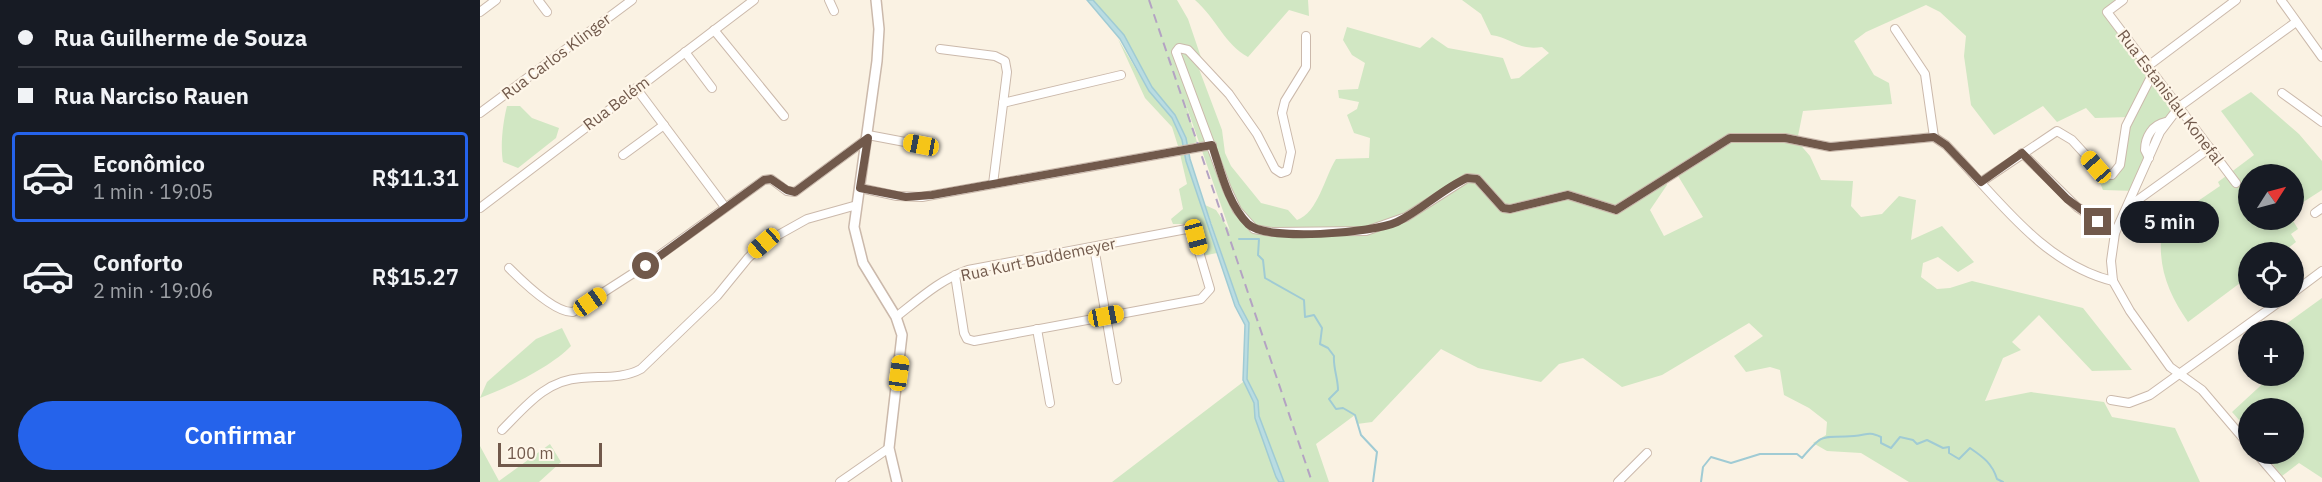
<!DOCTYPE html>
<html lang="pt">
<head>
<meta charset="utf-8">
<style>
	:root { --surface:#171b24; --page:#20242c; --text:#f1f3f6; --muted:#9ea1a6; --line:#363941; --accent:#2563eb }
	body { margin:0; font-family:"IBM Plex Sans",sans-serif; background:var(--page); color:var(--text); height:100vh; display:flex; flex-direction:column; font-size:22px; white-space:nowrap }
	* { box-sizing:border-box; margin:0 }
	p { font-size:20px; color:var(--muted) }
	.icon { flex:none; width:33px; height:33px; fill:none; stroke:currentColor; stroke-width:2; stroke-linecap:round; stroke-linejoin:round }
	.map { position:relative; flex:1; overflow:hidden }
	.drawer { display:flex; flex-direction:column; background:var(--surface); width:480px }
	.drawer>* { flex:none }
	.banner { display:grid; align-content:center; height:132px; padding:0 18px; background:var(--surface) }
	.needle { width:39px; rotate:54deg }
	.tools { position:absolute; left:1758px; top:164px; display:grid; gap:12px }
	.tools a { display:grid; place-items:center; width:66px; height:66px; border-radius:50%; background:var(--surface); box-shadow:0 3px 9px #0003; font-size:30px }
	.scale { position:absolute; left:18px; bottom:15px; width:104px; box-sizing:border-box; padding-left:6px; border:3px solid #71594b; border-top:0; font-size:16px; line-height:21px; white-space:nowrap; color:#71594b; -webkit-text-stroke:4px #fef6e9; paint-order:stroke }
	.end { position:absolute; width:27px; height:27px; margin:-14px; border:8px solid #71594b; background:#fff; box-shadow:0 0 0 3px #fff }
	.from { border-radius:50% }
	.bubble { position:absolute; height:42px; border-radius:21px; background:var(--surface); box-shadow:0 3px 9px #0003; font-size:20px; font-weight:600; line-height:42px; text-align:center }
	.car { position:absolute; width:18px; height:36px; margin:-18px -9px; border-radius:8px; box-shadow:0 0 4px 2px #0007; background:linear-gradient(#f5c518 24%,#345 0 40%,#f5c518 0 76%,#345 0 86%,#f5c518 0) }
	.banner b { display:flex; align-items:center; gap:21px; height:57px; font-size:22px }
	.banner b+b { border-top:2px solid var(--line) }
	.banner i { width:15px; height:15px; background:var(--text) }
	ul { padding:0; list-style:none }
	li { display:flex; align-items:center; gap:18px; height:90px; margin:0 12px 9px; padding:0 6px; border:3px solid transparent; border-radius:6px }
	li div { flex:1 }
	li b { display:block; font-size:22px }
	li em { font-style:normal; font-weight:600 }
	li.current { border-color:var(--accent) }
	li>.icon { width:54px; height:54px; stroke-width:1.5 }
	.action { display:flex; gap:12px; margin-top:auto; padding:12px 18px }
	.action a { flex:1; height:69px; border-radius:36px; background:var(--accent); color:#fff; font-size:24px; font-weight:600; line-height:69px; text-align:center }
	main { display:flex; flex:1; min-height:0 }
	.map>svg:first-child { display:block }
</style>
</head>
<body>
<main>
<section class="drawer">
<div class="banner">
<b><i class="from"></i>Rua Guilherme de Souza</b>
<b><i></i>Rua Narciso Rauen</b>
</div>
<ul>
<li class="current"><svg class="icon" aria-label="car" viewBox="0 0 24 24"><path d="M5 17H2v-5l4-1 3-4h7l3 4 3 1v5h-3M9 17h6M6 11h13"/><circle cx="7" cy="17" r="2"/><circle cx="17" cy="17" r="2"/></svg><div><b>Econômico</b><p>1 min · 19:05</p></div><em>R$11.31</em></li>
<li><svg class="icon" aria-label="car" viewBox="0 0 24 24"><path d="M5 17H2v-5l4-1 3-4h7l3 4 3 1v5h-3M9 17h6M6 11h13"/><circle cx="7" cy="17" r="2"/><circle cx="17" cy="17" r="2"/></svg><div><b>Conforto</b><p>2 min · 19:06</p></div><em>R$15.27</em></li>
</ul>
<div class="action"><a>Confirmar</a></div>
</section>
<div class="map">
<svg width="1842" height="482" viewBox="0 0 1842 482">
	<rect width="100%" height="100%" fill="#faf2e3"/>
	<g fill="#d1e7c3" fill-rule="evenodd">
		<path d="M613 0H697L708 19 726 72 716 61 742 130 745 153 751 166 781 203 808 210 817 220C838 213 845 176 856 159L889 158 890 138 874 133 867 115 877 109 879 102 859 98 858 90 878 89 885 63 872 55 863 40 867 27 940 48 952 37 968 48 1023 58 1031 79 1039 78 1069 53 1062 47C1038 51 1033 38 1011 35L1001 14 982 0H1643L1627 11 1699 107 1662 145 1666 165 1655 191 1623 190 1620 183 1624 175 1636 173 1650 117 1615 118 1606 108 1577 122 1563 106 1514 135 1491 105 1484 56 1486 36 1460 12 1446 5 1386 32 1374 41 1394 75 1409 83 1412 104 1323 111 1317 141 1330 156 1341 180 1373 181 1371 206 1381 217 1402 214 1419 196 1436 200 1431 240 1462 226 1494 262 1478 272 1458 257 1443 263 1441 277 1457 289 1470 288 1492 281 1603 308 1652 370 1612 371 1559 315 1532 342 1541 350 1523 358 1505 401 1551 392 1624 402 1632 417 1695 428 1720 482H1429L1381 453 1347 451 1333 443 1346 435 1347 422 1329 408 1304 395 1300 370 1290 367 1266 372 1254 356 1283 336 1269 323 1182 375 1142 387 1103 358 1079 364 1061 382 998 368 961 349 892 422 877 424 875 415 836 444 849 482H632L767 379 769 323 759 304 725 205 736 210 750 231 705 102 717 142 708 145 695 115 672 87 644 35ZM1195 171 1223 217 1184 236 1170 210 1187 185 1184 178Z"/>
		<path d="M715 0H828L829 16 809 10 768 57C745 45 736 18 715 0Z"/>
		<path d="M638 39 669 91 692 118 704 145 698 146 692 127 665 98Z"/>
		<path d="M1771 92 1819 134 1842 161V190L1814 208V174H1768V219H1812L1818 229 1811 234 1816 242 1803 252H1768V277L1708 322C1690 296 1679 271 1681 239L1696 228 1690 220 1740 186 1738 182 1774 155 1741 111Z"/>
		<path d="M27 106H40L52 118 79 128 76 138 38 168 23 162C20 146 23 122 27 106Z"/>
		<path d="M704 153 735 245 737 253 722 256 714 227 710 224H693L691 219 703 209 699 189 707 184 700 154Z"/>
		<path d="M1842 298V478L1819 463 1802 476 1784 453H1814V408H1768V430L1752 412 1790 377 1793 380 1800 375H1814L1817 354 1814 349V330L1799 329Z"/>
		<path d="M82 328 91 346C71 367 27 388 0 398L7 382 56 339Z"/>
		<path d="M70 444 81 462 59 482H0V446L19 481Z"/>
	</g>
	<path fill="#b9dce2" stroke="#a0cbd4" stroke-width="1.5" d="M607 0H613L644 35 672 87 695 115 706 138 710 159 731 224 759 304 769 323 767 379 778 401 779 416 804 482H799L796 477 775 418 774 403 763 380 765 325 755 306 728 226 706 161 702 140 692 118 669 91 640 39Z"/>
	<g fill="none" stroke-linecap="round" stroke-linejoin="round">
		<g stroke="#a0cbd4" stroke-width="2">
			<path d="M759 239H779L778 255 783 260 785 278 824 300 825 317 834 315 842 328 840 344 848 348 854 356C853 368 858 378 858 390L849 399 856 409 863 408 875 415 881 435 897 452 893 482"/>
			<path d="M1221 482 1223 467 1231 457 1251 463 1280 454H1317L1322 458C1346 430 1341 439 1374 436 1388 435 1387 431 1401 437V443L1411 448 1420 437 1433 440 1437 444 1447 440 1463 448 1469 447V453L1479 459 1490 448C1503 457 1512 463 1517 479L1523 482"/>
		</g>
		<g stroke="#cbb9ab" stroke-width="10">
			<g id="minor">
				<path d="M58 0 67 12"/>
				<path d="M349 0 354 11"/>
				<path d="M1643 0 1627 12 1756 183"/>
				<path d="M1801 0 1842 57"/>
				<path d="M0 12 16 0"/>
				<path d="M1415 29 1445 74 1454 137"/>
				<path d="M234 30 304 116"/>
				<path d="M826 36V67L805 101 802 113 811 152 807 171 801 173 795 169 777 134 749 94 708 50 699 48 696 52 747 189 757 210 774 229 792 232 886 231 926 217 987 178 997 179 1023 208 1030 209 1088 195 1136 210 1250 138H1305L1350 147 1454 137"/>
				<path d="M460 49 515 56 525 61 527 72 513 184"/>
				<path d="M205 52 232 88"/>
				<path d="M1668 66 1756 0"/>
				<path d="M156 88 245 207"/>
				<path d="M1802 93 1842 122"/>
				<path d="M523 103 641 75"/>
				<path d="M0 113 152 0"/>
				<path d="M388 135 441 145"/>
				<path d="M1454 137 1466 145C1515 195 1562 264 1633 281"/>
				<path d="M1542 153 1597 207 1635 233"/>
				<path d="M143 155 184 125"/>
				<path d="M1669 158 1665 150C1665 137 1672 125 1686 122"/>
				<path d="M1501 182 1577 131 1592 140 1624 175H1632L1640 165 1646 126 1673 73"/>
				<path d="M380 188 417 196 442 197 732 145"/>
				<path d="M1648 207 1730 148"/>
				<path d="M0 208 274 0"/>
				<path d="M1835 213 1842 208"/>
				<path d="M614 247 637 380"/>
				<path d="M29 268C42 281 75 313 93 312L166 265 284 180 291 179 307 191 315 192 388 138"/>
				<path d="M1814 292 1842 271"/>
				<path d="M416 317C439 299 461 279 488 270L712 228 730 289 721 299 494 341 487 339 484 333 475 275"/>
				<path d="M557 329 570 403"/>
				<path d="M1631 400 1649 403 1670 395 1806 297"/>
				<path d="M22 430C46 406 66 380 101 378 121 376 143 379 161 369L237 296 268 258 284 243 327 219 377 205"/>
				<path d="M1768 444 1722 390 1690 367 1650 311 1633 281 1631 261 1635 233 1680 132 1699 107 1816 22"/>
				<path d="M1776 453 1801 482"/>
				<path d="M360 482 409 448"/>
				<path d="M1138 482 1167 453"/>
			</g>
		</g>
		<g stroke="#cbb9ab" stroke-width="12">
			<path id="tertiary" d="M396 0 399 29 397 61 374 227 383 263 416 317 422 335 409 448 417 482"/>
		</g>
		<use href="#minor" stroke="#fff" stroke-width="8"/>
		<use href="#tertiary" stroke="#fff" stroke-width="9"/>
		<path stroke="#b4a3c3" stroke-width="2" stroke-dasharray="9 6" stroke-linecap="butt" d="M669 0 832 482"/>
	</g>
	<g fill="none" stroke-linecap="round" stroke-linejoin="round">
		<path stroke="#71594b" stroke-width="8" d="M166 266 284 180 291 179 307 190 315 192 388 138 380 188 426 197 452 195 732 145C741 172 748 204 768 224 787 242 893 233 917 222 942 210 962 189 987 178L997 179 1023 208 1030 209 1088 195 1136 210 1250 138H1305L1350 147 1454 137 1466 145 1501 182 1542 153 1587 199 1618 222"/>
	</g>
	<g text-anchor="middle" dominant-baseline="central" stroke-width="4.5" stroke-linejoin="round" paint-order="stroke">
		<g font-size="16" fill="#71594b" stroke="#fef6e9">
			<text transform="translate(76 56) rotate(-37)">Rua Carlos Klinger</text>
			<text transform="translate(1691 97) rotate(53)">Rua Estanislau Konefal</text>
			<text transform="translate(136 103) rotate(-37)">Rua Belém</text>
			<text transform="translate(558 259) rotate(-12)">Rua Kurt Buddemeyer</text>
		</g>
	</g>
</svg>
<div class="tools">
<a><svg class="needle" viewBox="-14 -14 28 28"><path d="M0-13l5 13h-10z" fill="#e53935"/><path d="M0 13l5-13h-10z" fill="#9ea1a6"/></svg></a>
<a><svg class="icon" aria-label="locate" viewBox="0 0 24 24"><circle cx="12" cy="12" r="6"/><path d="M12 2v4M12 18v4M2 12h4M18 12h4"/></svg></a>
<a>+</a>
<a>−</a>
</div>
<div class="scale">100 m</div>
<i class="end from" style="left:166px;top:266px"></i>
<i class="end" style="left:1618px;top:222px"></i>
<div class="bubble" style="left:1640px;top:201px;width:99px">5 min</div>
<i class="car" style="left:441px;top:145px;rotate:281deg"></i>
<i class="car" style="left:1616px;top:167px;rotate:319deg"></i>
<i class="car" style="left:716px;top:237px;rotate:165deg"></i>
<i class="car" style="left:284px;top:243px;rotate:229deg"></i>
<i class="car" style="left:110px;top:302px;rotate:55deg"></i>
<i class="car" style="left:626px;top:316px;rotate:79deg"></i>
<i class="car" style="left:419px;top:373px;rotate:8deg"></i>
</div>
</main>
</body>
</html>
